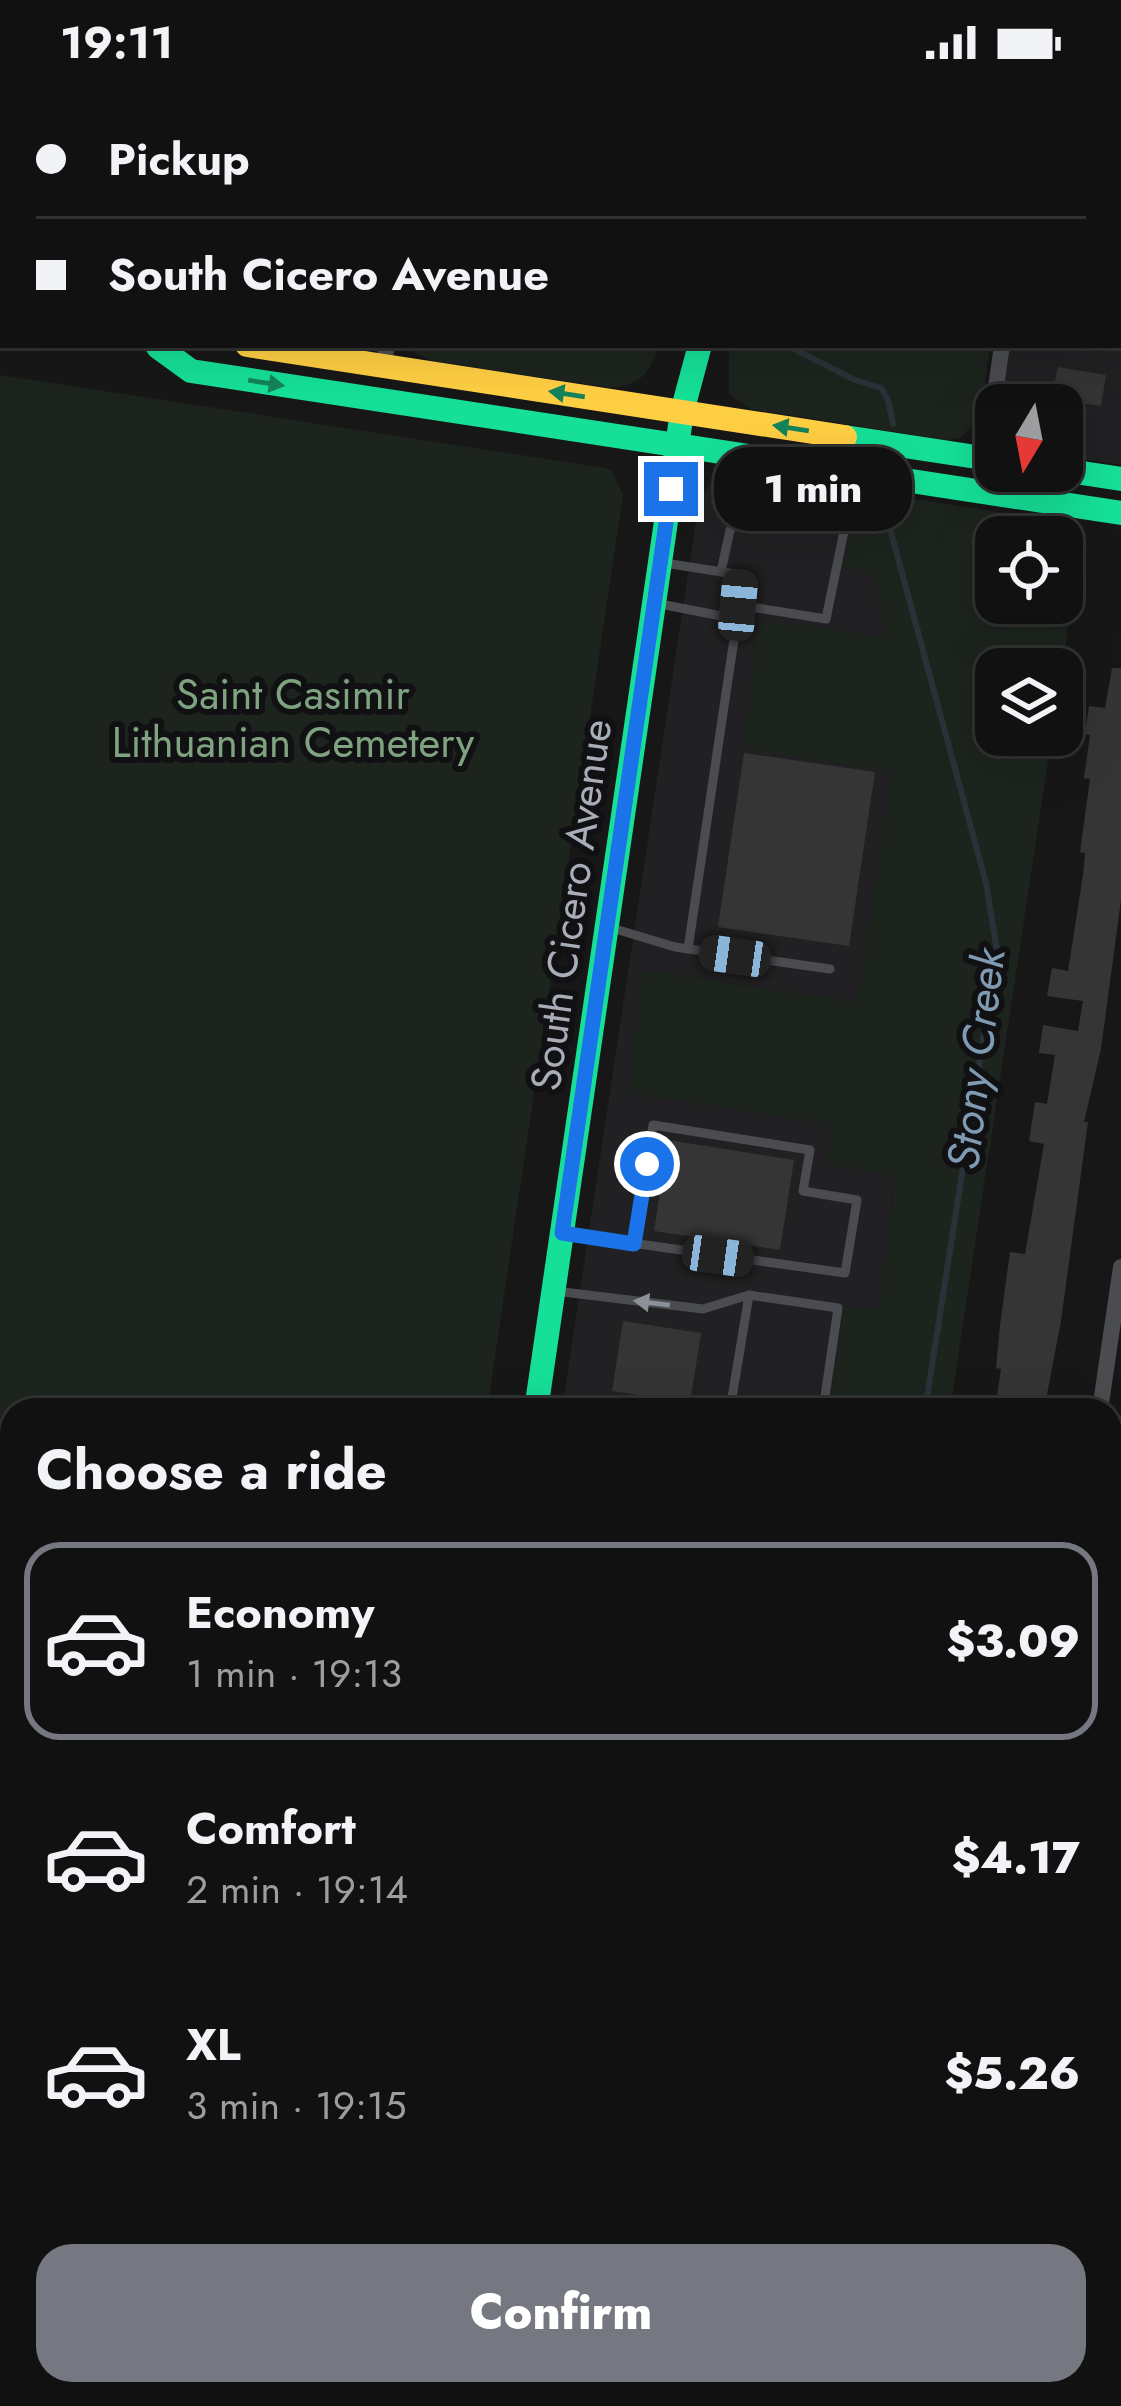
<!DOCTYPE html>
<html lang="en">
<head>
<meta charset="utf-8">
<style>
	:root { --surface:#111; --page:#1e1f1f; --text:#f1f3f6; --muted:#9c9d9f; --line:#303131; --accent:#757880 }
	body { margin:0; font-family:Jost,sans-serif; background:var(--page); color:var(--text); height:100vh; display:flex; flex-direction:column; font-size:45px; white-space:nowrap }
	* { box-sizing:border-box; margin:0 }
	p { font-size:39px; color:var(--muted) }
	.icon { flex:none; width:66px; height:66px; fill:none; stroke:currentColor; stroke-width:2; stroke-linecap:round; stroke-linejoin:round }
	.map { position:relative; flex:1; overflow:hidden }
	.panel { position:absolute; left:0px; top:1314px; width:1122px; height:1008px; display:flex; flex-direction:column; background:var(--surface); border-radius:36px 36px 0 0; box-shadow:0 12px 48px #0002,0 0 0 3px var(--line) }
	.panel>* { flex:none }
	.banner { position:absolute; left:0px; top:0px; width:1122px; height:264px; box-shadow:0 12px 48px #0002,0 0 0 3px var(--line); display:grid; align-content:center; height:264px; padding:0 36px; background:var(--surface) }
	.needle { width:78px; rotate:190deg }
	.controls { position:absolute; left:975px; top:300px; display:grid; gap:24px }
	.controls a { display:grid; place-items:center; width:108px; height:108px; border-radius:24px; background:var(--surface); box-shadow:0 12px 48px #0002,0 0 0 3px var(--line); font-size:60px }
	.end { position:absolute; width:54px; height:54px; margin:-27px; border:15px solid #1a73e8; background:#fff; box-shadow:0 0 0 6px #fff }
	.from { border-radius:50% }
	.bubble { position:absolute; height:84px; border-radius:36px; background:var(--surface); box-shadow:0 12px 48px #0002,0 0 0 3px var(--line); font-size:39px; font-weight:800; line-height:84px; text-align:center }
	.car { position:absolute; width:36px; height:72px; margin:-36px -18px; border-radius:15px; box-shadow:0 0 9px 3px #0007; background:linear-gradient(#222 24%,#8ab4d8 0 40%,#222 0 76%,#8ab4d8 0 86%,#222 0) }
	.banner b { display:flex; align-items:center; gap:42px; height:114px; font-size:45px }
	.banner b+b { border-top:3px solid var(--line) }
	.banner i { width:30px; height:30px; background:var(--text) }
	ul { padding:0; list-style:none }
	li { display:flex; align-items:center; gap:36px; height:198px; margin:0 24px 18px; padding:0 12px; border:6px solid transparent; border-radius:36px }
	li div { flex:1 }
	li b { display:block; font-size:45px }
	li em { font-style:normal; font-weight:800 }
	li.current { border-color:var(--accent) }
	li>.icon { width:108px; height:108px; stroke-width:1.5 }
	h2 { padding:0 36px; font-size:54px; line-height:144px }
	.primary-button { display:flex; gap:24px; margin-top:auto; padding:24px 36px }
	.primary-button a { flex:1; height:138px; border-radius:36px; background:var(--accent); color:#fff; font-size:48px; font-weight:800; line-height:138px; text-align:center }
	.status { display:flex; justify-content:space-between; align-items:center; height:84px; padding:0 60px; background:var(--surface); direction:ltr }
	.status svg { height:33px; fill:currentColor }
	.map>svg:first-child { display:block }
</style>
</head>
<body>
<div class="status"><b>19:11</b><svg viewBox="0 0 49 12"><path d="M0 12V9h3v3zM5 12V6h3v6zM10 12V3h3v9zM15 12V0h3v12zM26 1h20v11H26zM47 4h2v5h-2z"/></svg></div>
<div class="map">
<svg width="1121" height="2322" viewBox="0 0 1121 2322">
	<rect width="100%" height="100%" fill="#171717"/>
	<g fill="#212123">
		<path d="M259 0H463L466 3H260Z"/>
		<path d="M1050 0H1121V381L1062 372V321H1001L1010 261H1119V3H1049Z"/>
		<path d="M731 385 870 408 862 410 845 484 874 490 887 554 743 663 892 688 857 918 643 886 628 1009 831 1040 895 1091 879 1226 844 1222 829 1326H562L696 437 703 409 714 395Z"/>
		<path d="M1110 2065 1121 2067V2322H427L428 2310H1110Z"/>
	</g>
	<g fill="#1d241e" fill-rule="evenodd">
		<path d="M765 0H1027L764 3Z"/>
		<path d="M407 261H658C652 288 640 301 612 304L433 277 414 269Z"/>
		<path d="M729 261H990L981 331 961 354 946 356 751 325 729 310Z"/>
		<path d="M0 291 605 384 611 386 623 411 487 1326H12V2310H341L339 2322H0Z"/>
		<path d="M870 408 1063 438 1073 512 1062 585H996V651H1052L950 1326H829L844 1222 879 1225 895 1092 826 1079 830 1040 628 1009 642 886 857 918 892 688 743 664 759 535 887 554 874 490 844 484 857 413ZM996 453H1062V519H996Z"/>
		<path d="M1110 1503 1121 1505V1620L1110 1618Z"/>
	</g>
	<path fill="#2a3239" d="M0 1765 12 1789V2005L0 1992Z"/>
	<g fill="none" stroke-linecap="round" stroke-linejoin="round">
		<g stroke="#2a3239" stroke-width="6">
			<path d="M526 0 528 3"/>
			<path d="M786 261 855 296 881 304 888 316 893 340"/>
			<path d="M883 419 986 799 997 867 925 1326"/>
		</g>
	</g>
	<g fill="#353536">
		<path d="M1058 283 1106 291 1101 322 1051 315Z"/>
		<path d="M1112 584H1121V816L1101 965 1084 1038H1088L1061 1237 1044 1326H995L1001 1285 996 1284 1000 1241 1010 1168 1025 1170 1044 1060 1029 1057 1035 1018 1047 1020 1055 971 1039 969 1043 941 1078 947 1083 917 1047 912 1052 884 1068 887 1083 791 1085 769 1080 768 1090 695 1084 694 1090 651 1085 650 1089 622 1105 624Z"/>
		<path d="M744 669 875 688 849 862 718 843Z"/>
		<path d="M668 1056 794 1076 780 1166 654 1147Z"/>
		<path d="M623 1237 701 1249 690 1319 612 1307Z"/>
	</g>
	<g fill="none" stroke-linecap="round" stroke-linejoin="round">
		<g stroke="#4b4c50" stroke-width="9">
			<path d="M442 0 444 3"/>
			<path d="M1079 2 1087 3"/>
			<path d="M1119 9H1121"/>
			<path d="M1119 103 1121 89"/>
			<path d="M1119 244H1121"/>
			<path d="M665 479 741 491 738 524"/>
			<path d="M721 488 730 446 756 419 761 379"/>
			<path d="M660 520 737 535 688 865"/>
			<path d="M738 521 826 535 855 393"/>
			<path d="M612 844 675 863 830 885"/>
			<path d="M564 1150 596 1154 845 1189 857 1116 803 1107 810 1066 653 1041 634 1160"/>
			<path d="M555 1207 703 1225 749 1211 838 1224 823 1326"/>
			<path d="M730 1326 749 1211"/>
			<path d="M473 2322 475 2310"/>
		</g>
		<g stroke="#4b4c50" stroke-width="16">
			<path d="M102 0V3"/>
			<path d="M640 3 641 0"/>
			<path d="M1038 3 1039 0"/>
			<path d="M0 54 3 53"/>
			<path d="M383 282 387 261"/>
			<path d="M986 374 1002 261"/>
			<path d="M1100 1326 1121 1183"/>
			<path d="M1110 1482 1121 1483"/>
			<path d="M1110 1874 1121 1876"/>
		</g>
		<g stroke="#16e098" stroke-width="24">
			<path d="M707 3 708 0"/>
			<path d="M746 3 747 0"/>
			<path d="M158 263 191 287 1121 429"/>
			<path d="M845 353 996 376"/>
			<path d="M1062 386 1121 395"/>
			<path d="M536 1326 682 328 700 261"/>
			<path d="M390 2322 392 2310"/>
		</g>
		<path stroke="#ffcf43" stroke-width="24" d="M247 261 845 353"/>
		<path stroke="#f24e42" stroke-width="24" d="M0 239 3 240"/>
	</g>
	<defs><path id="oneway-solid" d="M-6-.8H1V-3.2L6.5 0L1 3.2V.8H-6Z" transform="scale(3)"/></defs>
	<g fill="#14835c">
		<use href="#oneway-solid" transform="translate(266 299) rotate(9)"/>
		<use href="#oneway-solid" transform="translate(567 310) rotate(-171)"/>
		<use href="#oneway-solid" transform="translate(791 344) rotate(-171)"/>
	</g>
	<use fill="#8c9099" href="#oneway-solid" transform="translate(652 1219) rotate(-173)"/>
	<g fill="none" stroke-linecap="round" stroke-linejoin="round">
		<path stroke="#1a73e8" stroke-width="15" d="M647 1080 634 1160 562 1149 671 405"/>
	</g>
	<g text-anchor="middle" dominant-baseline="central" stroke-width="12" stroke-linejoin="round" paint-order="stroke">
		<g font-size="42" fill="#7fa381" stroke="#111113">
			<text x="293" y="610">Saint Casimir<tspan x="293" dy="48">Lithuanian Cemetery</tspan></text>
		</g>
		<g font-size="42" fill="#a8adb8" stroke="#111113">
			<text transform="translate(571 821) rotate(-82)">South Cicero Avenue</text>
		</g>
		<g font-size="45" font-style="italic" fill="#7f9bb3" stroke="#111113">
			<text transform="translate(976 975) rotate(-83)">Stony Creek</text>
		</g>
	</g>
</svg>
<div class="controls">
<a><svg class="needle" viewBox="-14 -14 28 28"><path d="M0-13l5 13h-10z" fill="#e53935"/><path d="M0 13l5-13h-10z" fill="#9c9d9f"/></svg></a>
<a><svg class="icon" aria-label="locate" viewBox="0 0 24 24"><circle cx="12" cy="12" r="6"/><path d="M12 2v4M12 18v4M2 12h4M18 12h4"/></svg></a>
<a><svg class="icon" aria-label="layers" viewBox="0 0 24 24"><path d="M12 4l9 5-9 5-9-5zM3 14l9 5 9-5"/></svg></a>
</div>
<i class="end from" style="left:647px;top:1080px"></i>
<i class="end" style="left:671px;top:405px"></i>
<div class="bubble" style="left:714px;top:363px;width:198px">1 min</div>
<i class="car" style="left:738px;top:521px;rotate:5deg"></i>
<i class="car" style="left:735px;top:872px;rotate:278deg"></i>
<i class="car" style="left:718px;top:1172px;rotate:98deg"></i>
<div class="banner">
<b><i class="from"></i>Pickup</b>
<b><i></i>South Cicero Avenue</b>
</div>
<section class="panel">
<h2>Choose a ride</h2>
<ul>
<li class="current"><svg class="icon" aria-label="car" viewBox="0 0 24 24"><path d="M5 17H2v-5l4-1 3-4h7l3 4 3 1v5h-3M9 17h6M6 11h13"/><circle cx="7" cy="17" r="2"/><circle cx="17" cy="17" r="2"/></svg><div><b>Economy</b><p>1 min · 19:13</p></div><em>$3.09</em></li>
<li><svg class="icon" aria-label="car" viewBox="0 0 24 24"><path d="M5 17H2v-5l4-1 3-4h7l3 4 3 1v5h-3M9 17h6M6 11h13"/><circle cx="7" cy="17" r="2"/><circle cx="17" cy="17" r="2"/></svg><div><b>Comfort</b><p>2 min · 19:14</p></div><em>$4.17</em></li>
<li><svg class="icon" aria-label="car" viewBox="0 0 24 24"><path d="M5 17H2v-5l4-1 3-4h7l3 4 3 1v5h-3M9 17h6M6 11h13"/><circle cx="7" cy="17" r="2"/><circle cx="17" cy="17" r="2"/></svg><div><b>XL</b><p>3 min · 19:15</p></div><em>$5.26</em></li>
</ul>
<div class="primary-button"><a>Confirm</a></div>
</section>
</div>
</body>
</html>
